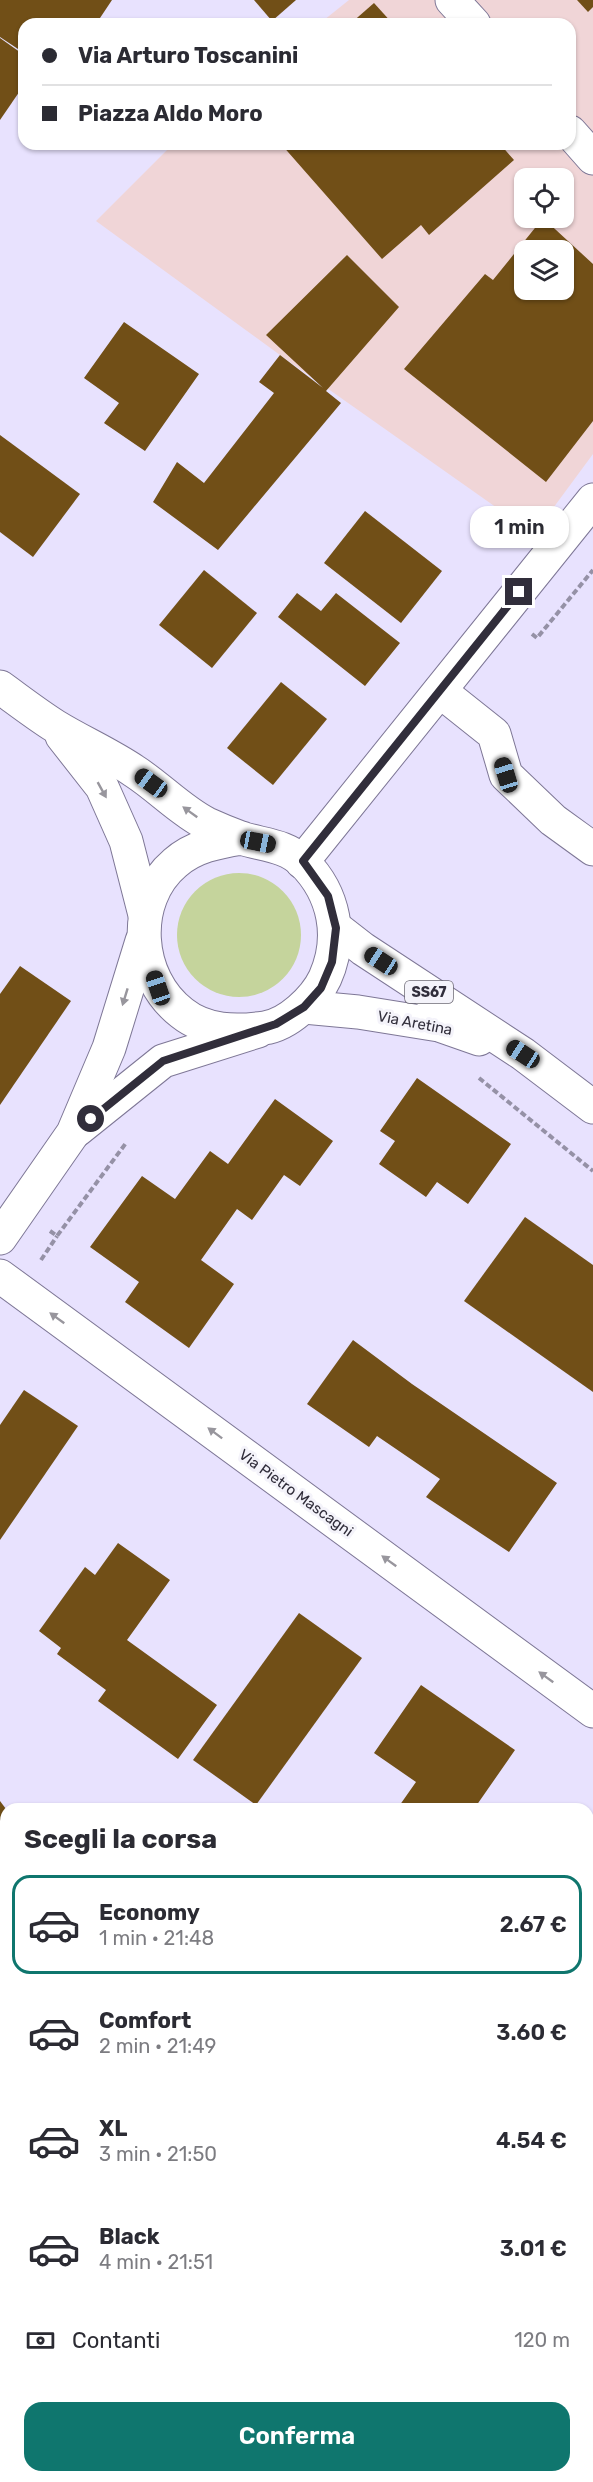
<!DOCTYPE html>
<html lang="it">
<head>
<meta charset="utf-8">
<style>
	:root { --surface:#fff; --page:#f2f2f3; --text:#2b2b33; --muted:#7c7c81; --line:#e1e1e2; --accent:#0f766e }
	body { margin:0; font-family:Rubik,sans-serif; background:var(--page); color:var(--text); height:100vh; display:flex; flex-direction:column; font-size:22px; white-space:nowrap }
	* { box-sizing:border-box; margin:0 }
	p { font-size:20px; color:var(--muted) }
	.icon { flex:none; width:33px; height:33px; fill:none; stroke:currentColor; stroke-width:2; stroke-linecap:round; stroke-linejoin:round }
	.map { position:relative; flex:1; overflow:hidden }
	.side { position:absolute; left:0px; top:1803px; width:594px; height:680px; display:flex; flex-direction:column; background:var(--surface); border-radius:18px 18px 0 0; box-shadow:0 2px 4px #0004 }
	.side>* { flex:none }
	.top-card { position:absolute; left:18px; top:18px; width:558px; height:132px; border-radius:18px; box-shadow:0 2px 4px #0004; display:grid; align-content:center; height:132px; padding:0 24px; background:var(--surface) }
	.tools { position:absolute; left:514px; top:168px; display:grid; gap:12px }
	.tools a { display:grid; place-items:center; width:60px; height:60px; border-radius:12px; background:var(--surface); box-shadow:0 2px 4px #0004; font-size:30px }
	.end { position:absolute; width:27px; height:27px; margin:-14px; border:8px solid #312e3b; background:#fff; box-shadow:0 0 0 3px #fff }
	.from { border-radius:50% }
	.bubble { position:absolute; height:42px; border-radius:18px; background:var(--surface); box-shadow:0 2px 4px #0004; font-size:20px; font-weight:600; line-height:42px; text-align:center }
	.car { position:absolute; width:18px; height:36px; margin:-18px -9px; border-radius:8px; box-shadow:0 0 4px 2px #0007; background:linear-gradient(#222 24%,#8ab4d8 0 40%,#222 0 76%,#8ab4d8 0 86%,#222 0) }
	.top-card b { display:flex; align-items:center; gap:21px; height:57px; font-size:22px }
	.top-card b+b { border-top:2px solid var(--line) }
	.top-card i { width:15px; height:15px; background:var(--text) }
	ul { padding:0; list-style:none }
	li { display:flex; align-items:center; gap:18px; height:99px; margin:0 12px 9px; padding:0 12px; border:3px solid transparent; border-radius:18px }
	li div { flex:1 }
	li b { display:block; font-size:22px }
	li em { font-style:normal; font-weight:600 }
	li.current { border-color:var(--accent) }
	li>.icon { width:54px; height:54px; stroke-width:1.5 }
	h2 { padding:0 24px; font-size:27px; line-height:72px }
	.pay { display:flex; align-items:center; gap:15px; height:66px; padding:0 24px; font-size:22px }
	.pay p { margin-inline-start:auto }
	.cta { display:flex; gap:12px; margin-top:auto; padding:12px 24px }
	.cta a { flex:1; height:69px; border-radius:18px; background:var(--accent); color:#fff; font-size:24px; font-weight:600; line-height:69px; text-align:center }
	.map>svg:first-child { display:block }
</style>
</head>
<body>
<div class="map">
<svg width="593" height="2482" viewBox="0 0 593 2482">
	<rect width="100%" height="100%" fill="#e8e2fe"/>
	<g fill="#f0d5d7" fill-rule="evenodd">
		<path d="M349 0H593V454L534 534 280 355 96 221 173 144H570V24H319ZM525 178H564V218H525ZM525 250H564V290H525Z"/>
		<path d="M593 2191V2482H155L151 2477 588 2476V2192Z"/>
	</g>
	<circle fill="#c5d49c" cx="239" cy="935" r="62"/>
	<g fill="#714f17" fill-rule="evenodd">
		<path d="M0 0H112L96 24H24V53L0 37Z"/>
		<path d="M254 0H296L272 21Z"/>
		<path d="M577 0H593V7L588 12Z"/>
		<path d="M374 3 393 24H350Z"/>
		<path d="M0 38 24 55V85L0 120Z"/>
		<path d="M281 144H500L514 160 429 235 421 225 382 259Z"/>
		<path d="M543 218 593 264V421L546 482 404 369 485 274 493 280ZM525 250H564V290H525Z"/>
		<path d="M347 255 399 307 326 391 341 403 218 550 153 502 177 462 204 483 274 393 259 382 280 355 323 388 266 335Z"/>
		<path d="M124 322 199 374 145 451 104 423 119 403 84 378Z"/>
		<path d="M0 435 80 494 33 557 0 532Z"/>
		<path d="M365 511 442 571 401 623 324 563Z"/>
		<path d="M204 570 257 613 212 668 159 625Z"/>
		<path d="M297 593 321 611 336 593 400 643 365 686 278 617Z"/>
		<path d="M281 682 327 719 273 785 227 748Z"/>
		<path d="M20 966 71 1001 0 1105V994Z"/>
		<path d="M417 1078 511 1144 468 1204 437 1182 426 1197 379 1164 395 1141 380 1131Z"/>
		<path d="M275 1099 333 1141 300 1186 284 1175 252 1220 237 1209 201 1260 234 1284 189 1348 125 1302 139 1282 90 1247 142 1176 175 1199 210 1151 228 1164Z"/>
		<path d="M525 1217 593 1265V1392L464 1301Z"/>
		<path d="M353 1340 412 1384 557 1483 509 1552 426 1497 440 1479 377 1436 369 1447 307 1404Z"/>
		<path d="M24 1390 78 1426 0 1540V1425Z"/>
		<path d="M118 1543 170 1580 127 1640 217 1705 178 1759 98 1701 106 1690 57 1654 61 1648 39 1631 85 1567 95 1575Z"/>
		<path d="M299 1613 362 1658 256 1805 193 1760Z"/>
		<path d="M421 1685 515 1750 474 1809H397L416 1782 374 1753Z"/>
		<path d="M0 1801 6 1809V1855L0 1860Z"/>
		<path d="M593 1983V2103L588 2099V1991Z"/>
		<path d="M6 2081V2157L0 2151V2086Z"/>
		<path d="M588 2313 593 2317V2453L588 2448Z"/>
		<path d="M265 2476H380L373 2482H270Z"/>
	</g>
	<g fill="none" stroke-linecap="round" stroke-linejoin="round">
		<g stroke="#7e7796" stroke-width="35">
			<g id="minor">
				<path d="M452 0 474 24"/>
				<path d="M570 132 593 158"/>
				<path d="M440 691 494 734 506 775 553 820 593 849"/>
				<path d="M302 862 593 500"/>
				<path d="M77 1130 163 1061 258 1031"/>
				<path d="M0 1238 73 1133 109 1048 142 941"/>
				<path d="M0 1276 593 1711"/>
				<path d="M588 2189 593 2187"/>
				<path d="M0 2246 6 2252"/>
			</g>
		</g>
		<g stroke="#7e7796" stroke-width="35">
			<g id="major">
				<path d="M0 687C18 700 36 714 55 726 81 742 109 754 134 771 159 787 181 811 207 824 218 829 230 834 241 838 262 845 286 845 303 862 335 894 343 938 325 978 315 999 288 1025 264 1028 236 1032 206 1032 182 1013 136 978 130 901 175 863 194 846 218 842 242 838"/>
				<path d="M62 736 102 787 126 841 145 915"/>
				<path d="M336 928 363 949 523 1054 593 1107"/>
				<path d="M304 1007 358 1012 439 1025 479 1039"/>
			</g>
		</g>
		<g stroke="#9591a6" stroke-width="4" stroke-dasharray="6 3" stroke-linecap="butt">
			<path d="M532 634 537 638 593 570"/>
			<path d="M479 1078 593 1171"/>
			<path d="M50 1231 57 1236 126 1143"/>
			<path d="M41 1260 57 1236"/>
			<path d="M200 2476 204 2482"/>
		</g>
		<use href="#minor" stroke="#fff" stroke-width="33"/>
		<use href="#major" stroke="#fff" stroke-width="33"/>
	</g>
	<defs><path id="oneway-solid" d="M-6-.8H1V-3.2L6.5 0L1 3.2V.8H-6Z" transform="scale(1.5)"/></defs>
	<g fill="#98969d">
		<use href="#oneway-solid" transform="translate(102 790) rotate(61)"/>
		<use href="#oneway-solid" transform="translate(190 812) rotate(-144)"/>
		<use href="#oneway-solid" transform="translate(125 997) rotate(107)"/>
		<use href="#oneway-solid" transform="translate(57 1318) rotate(-144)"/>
		<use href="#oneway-solid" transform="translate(215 1433) rotate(-143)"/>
		<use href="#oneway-solid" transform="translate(389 1561) rotate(-144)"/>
		<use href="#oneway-solid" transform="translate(546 1677) rotate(-144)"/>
	</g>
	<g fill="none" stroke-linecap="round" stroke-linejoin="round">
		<path stroke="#312e3b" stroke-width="8" d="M91 1119 163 1061 276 1024 304 1007 321 988 332 962 336 928 328 896 303 861 519 592"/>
	</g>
	<g text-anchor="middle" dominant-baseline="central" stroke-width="6" stroke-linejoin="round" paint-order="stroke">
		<rect fill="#f4f3fa" stroke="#6c6974" stroke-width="1.5" x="405" y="981" width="48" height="22" rx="4.5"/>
		<g font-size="14" font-weight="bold" fill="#312e3b">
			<text x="429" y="992">SS67</text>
		</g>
		<g font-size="15" fill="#312e3b" stroke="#f4f3fa">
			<text transform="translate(415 1023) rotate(11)">Via Aretina</text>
			<text transform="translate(296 1493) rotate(36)">Via Pietro Mascagni</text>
		</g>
	</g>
</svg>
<div class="tools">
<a><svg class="icon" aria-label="locate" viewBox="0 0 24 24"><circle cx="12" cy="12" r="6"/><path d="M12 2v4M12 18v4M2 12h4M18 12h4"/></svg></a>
<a><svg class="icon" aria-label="layers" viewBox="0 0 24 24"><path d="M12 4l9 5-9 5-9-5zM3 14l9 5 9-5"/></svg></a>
</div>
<i class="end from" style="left:91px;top:1119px"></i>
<i class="end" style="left:519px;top:592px"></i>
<div class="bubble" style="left:470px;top:506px;width:99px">1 min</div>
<i class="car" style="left:506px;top:775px;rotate:343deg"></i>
<i class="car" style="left:151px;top:783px;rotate:306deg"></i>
<i class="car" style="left:258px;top:842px;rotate:101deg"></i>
<i class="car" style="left:381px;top:961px;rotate:303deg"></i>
<i class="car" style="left:158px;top:988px;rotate:341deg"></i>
<i class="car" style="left:523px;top:1054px;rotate:303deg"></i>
<div class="top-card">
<b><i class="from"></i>Via Arturo Toscanini</b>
<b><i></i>Piazza Aldo Moro</b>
</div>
<section class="side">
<h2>Scegli la corsa</h2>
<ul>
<li class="current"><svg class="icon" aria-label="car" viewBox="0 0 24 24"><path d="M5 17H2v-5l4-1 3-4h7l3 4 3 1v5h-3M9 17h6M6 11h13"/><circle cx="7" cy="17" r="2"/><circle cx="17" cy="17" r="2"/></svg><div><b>Economy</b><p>1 min · 21:48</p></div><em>2.67 €</em></li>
<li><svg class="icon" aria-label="car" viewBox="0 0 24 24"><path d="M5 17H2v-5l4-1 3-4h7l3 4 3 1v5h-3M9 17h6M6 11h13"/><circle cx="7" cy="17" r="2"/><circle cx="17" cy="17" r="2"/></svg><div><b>Comfort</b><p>2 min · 21:49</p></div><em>3.60 €</em></li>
<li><svg class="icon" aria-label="car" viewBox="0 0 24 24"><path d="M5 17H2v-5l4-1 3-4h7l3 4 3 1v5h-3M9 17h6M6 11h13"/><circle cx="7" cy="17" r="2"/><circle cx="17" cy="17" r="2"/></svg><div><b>XL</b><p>3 min · 21:50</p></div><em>4.54 €</em></li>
<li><svg class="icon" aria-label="car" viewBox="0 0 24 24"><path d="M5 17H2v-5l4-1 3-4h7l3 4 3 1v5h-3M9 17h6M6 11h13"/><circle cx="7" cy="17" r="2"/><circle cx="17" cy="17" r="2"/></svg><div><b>Black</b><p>4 min · 21:51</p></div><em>3.01 €</em></li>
</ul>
<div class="pay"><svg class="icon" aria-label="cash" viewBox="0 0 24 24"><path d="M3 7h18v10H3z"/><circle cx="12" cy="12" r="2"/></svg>Contanti<p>120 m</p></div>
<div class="cta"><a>Conferma</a></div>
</section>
</div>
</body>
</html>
